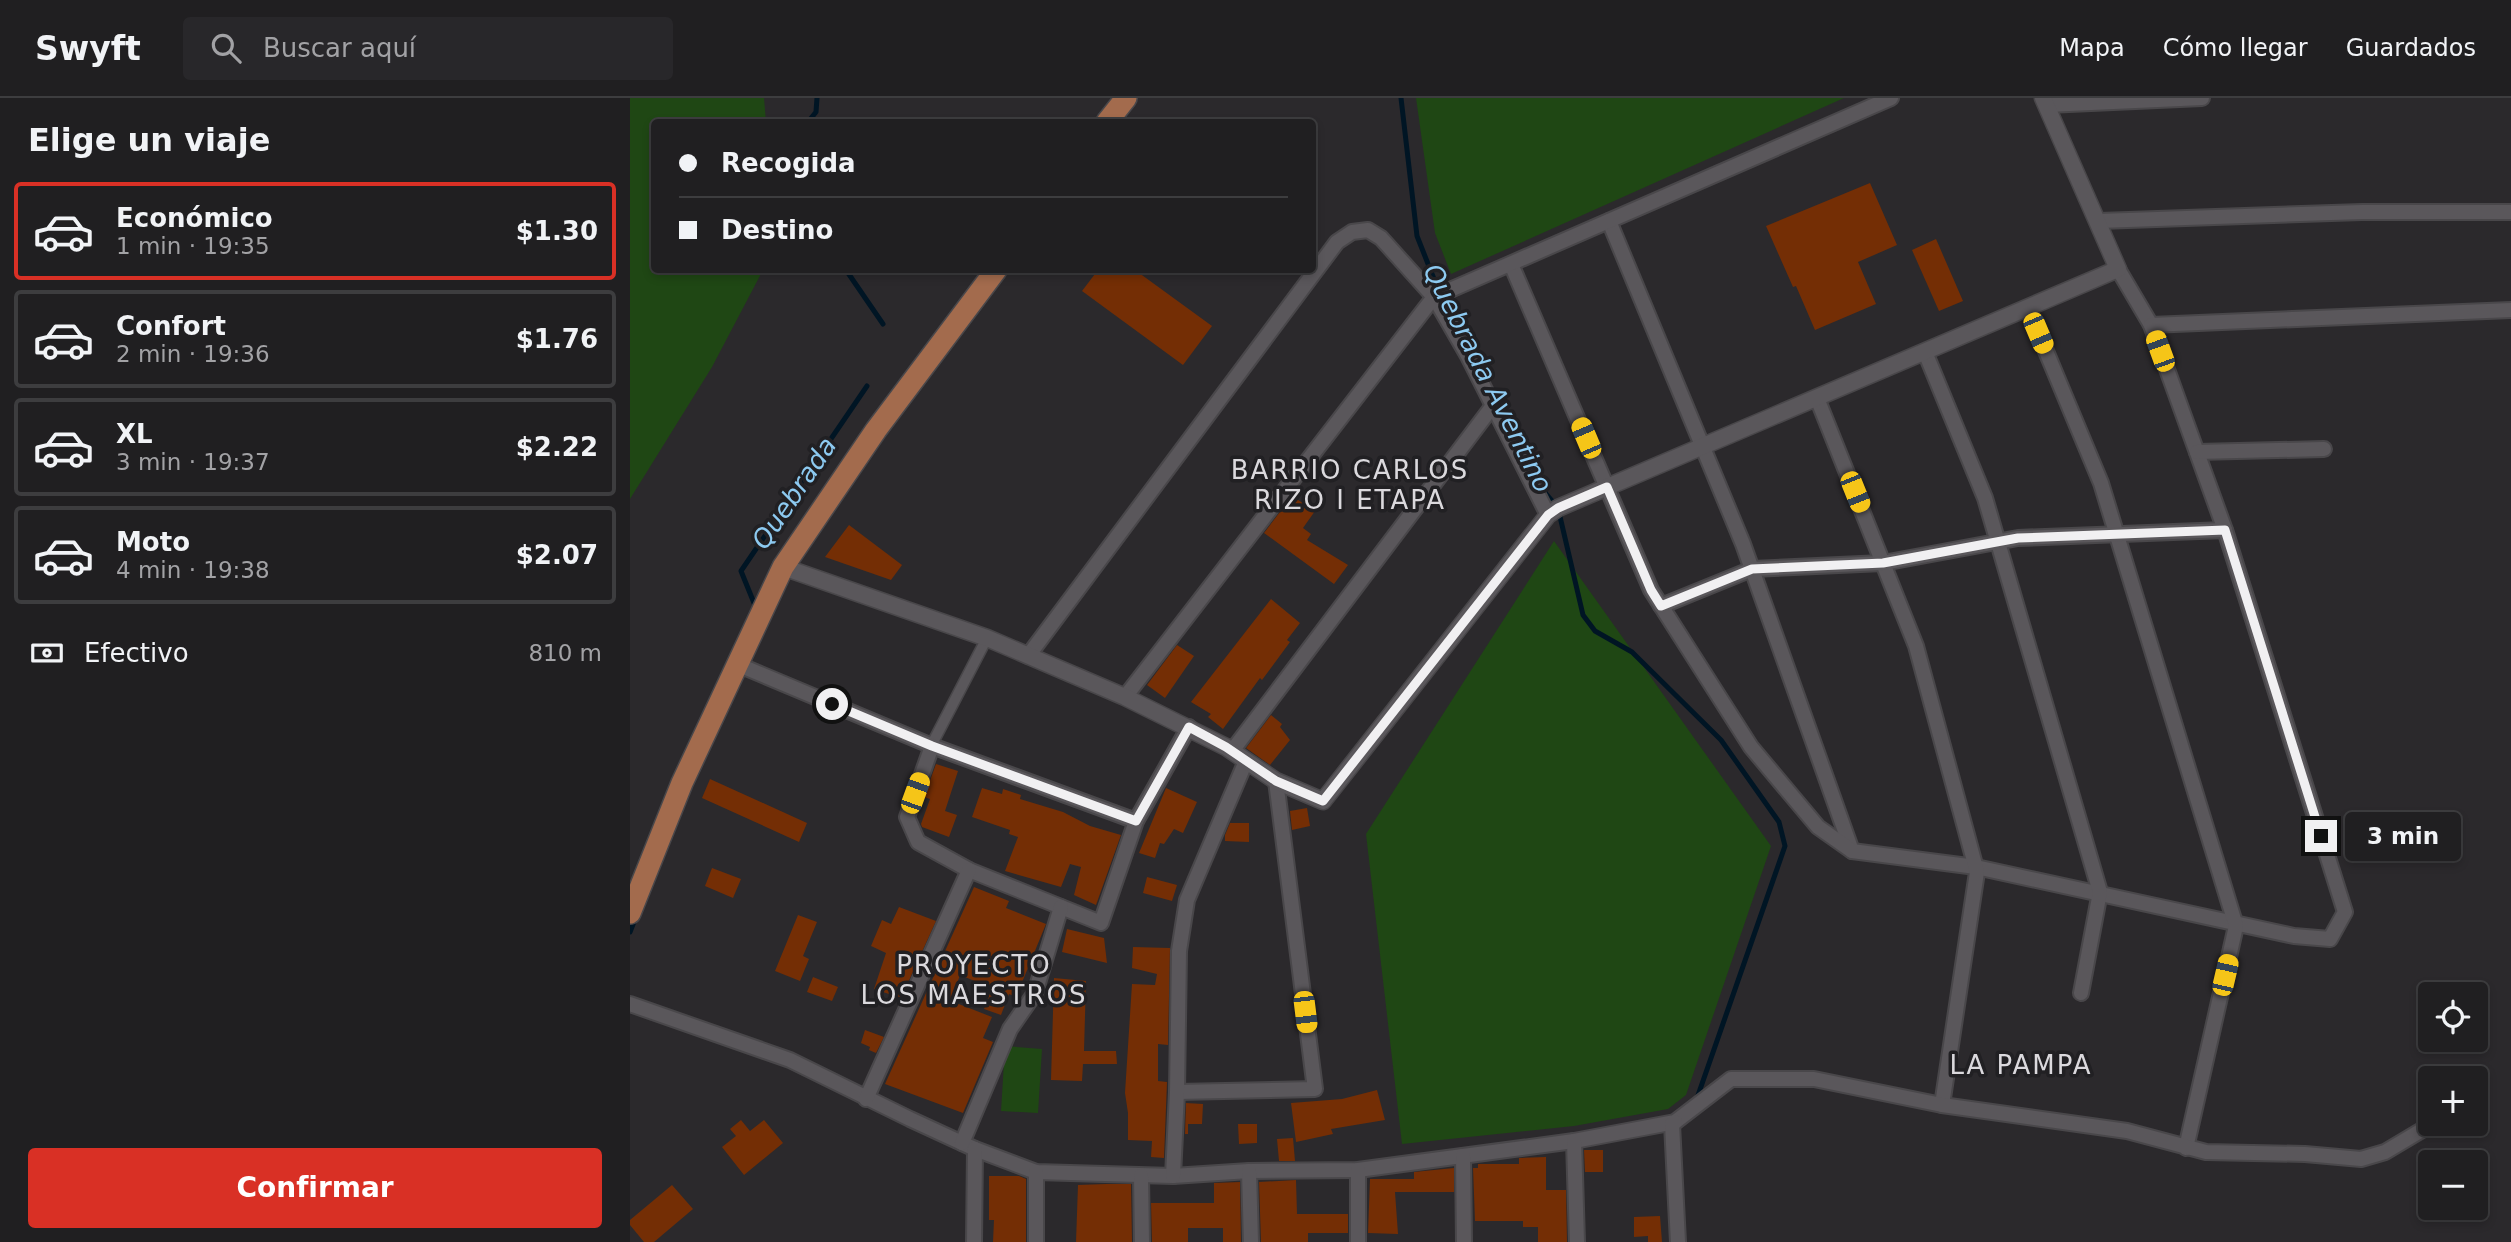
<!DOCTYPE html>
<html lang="es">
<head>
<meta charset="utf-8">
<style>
	:root { --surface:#201f21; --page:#28272a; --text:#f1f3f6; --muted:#a2a2a5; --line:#3d3d3f; --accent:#d93025 }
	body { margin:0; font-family:"DejaVu Sans",sans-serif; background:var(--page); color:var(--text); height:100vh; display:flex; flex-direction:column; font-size:26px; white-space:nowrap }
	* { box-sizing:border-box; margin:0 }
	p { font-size:23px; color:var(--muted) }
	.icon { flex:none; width:38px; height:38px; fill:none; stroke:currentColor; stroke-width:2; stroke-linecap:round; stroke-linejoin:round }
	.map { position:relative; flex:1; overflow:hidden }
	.side { display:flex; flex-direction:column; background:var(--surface); width:630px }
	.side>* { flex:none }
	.top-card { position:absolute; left:21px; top:21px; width:665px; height:154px; border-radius:7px; box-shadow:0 4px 10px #0003,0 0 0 2px var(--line); display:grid; align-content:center; height:154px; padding:0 28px; background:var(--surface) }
	.buttons { position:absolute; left:1788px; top:884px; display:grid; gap:14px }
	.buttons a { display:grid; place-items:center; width:70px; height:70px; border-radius:7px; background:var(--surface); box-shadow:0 4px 10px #0003,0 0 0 2px var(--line); font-size:35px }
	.end { position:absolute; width:32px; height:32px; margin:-16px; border:9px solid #f1f0f2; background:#111; box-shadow:0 0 0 4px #111 }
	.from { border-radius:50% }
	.bubble { position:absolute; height:49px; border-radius:7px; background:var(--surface); box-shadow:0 4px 10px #0003,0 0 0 2px var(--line); font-size:23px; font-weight:600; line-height:49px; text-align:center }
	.car { position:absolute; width:21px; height:42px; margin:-21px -10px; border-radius:9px; box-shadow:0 0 5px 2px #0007; background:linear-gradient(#f5c518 24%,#345 0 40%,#f5c518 0 76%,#345 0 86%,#f5c518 0) }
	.top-card b { display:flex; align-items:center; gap:24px; height:66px; font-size:26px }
	.top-card b+b { border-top:2px solid var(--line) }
	.top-card i { width:18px; height:18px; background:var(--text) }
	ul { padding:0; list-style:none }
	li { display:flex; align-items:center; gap:21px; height:98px; margin:0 14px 10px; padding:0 14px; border:4px solid var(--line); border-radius:7px }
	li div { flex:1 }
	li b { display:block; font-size:26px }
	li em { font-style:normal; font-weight:600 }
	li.on { border-color:var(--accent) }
	li>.icon { width:63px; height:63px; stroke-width:1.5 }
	h2 { padding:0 28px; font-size:32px; line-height:84px }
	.pay { display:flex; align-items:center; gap:18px; height:77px; padding:0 28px; font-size:26px }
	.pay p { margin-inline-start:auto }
	.primary-button { display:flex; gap:14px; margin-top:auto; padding:14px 28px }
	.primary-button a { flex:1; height:80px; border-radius:7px; background:var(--accent); color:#fff; font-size:28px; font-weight:600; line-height:80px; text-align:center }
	header { display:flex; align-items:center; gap:42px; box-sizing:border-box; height:98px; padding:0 35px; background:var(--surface); border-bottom:2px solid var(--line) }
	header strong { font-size:33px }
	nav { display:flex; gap:38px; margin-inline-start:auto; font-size:24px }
	.search { width:490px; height:63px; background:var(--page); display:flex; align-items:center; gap:18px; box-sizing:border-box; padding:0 24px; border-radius:7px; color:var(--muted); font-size:26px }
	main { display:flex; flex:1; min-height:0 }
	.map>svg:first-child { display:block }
</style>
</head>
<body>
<header>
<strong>Swyft</strong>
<div class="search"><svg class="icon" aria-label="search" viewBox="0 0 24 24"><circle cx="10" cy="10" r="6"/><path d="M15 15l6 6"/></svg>Buscar aquí</div>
<nav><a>Mapa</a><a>Cómo llegar</a><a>Guardados</a></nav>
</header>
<main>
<section class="side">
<h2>Elige un viaje</h2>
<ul>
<li class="on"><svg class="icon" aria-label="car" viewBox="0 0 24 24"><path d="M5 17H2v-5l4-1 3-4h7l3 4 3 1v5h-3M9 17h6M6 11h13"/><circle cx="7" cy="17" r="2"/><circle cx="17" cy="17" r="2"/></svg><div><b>Económico</b><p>1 min · 19:35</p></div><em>$1.30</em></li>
<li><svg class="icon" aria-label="car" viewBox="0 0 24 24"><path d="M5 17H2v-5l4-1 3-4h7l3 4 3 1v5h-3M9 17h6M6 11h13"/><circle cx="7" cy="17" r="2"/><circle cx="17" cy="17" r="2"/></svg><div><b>Confort</b><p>2 min · 19:36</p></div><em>$1.76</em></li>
<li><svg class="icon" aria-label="car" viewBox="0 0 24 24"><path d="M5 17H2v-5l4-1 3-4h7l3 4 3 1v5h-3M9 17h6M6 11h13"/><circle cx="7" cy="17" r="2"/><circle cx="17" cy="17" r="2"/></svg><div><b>XL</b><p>3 min · 19:37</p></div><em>$2.22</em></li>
<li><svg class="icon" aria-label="car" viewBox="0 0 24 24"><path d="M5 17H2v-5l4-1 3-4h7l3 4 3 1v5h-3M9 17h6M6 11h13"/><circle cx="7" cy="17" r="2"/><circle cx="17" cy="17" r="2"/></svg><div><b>Moto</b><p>4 min · 19:38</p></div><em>$2.07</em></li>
</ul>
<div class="pay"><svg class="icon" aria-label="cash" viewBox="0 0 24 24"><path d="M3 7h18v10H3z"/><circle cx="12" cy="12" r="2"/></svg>Efectivo<p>810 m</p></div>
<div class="primary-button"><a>Confirmar</a></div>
</section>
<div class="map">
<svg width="1881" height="1144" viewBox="0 0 1881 1144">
	<rect width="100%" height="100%" fill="#2b292c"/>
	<g fill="#1f4714">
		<path d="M0 0H134L136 24H24V172H133L82 269 0 401Z"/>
		<path d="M786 0H1214L821 176 805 135Z"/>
		<path d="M924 443 1141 748 1056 997 1038 1011 944 1028 772 1046 736 736Z"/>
		<path d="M375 948 412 951 408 1015 371 1013Z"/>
	</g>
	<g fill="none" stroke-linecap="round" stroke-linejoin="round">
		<g stroke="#001524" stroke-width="5">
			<path d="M771 0 787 138 804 181 838 245"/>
			<path d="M178 24 186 14 187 0"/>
			<path d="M216 172 253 226"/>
			<path d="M879 325 916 396 928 410 953 517 965 533 1002 554 1091 642 1149 724 1155 748 1066 1003"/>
			<path d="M124 505 111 473 237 288"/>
			<path d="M0 834 5 821"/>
		</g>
	</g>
	<g fill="#742e05">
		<path d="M1240 85 1267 147 1228 164 1246 206 1185 232 1166 188 1163 189 1136 128Z"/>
		<path d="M1306 141 1333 203 1309 213 1282 152Z"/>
		<path d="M468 172H505L582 228 553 267 452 193Z"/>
		<path d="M662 398 685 413 673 430 681 436 677 442 718 467 704 486 634 435Z"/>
		<path d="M219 427 272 467 261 482 195 459Z"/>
		<path d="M641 501 670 525 657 542 660 544 632 582 630 580 593 631 578 619 581 616 561 604Z"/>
		<path d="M547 547 564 558 535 600 517 587Z"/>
		<path d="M641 617 652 626 650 629 660 642 640 667 616 650Z"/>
		<path d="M306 666 328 673 315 713 327 717 319 739 292 729 291 726 300 701 294 699Z"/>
		<path d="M80 681 177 725 169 744 72 700Z"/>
		<path d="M352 690 372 696 373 691 391 697 390 701 433 714 460 728 491 737 466 807 444 797 451 769 440 766 431 789 375 773 388 739 379 736 380 732 342 719Z"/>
		<path d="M536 690 567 704 553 735 544 731 534 746 530 745 525 760 509 755Z"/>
		<path d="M677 710 680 728 662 732 660 713Z"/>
		<path d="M600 725H619V744L595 743V737Z"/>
		<path d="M82 770 111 781 103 800 75 788Z"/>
		<path d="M517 779 547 787 542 803 513 795Z"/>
		<path d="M344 789 379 803 376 810 416 826 386 899 379 896 371 917 354 911 362 890 330 877 321 903 362 919 353 940 363 944 333 1015 255 986Z"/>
		<path d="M269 809 306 823 271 900 244 891 256 855 241 848 252 822 261 826Z"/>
		<path d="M168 817 187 824 173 858 179 861 170 883 145 873Z"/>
		<path d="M437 831 474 840 477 865 432 854Z"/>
		<path d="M503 849 540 850 538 947 528 946V983L537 984 534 1060 521 1059 522 1043 498 1042V1015L495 995 502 886 525 887 527 876 502 870Z"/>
		<path d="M183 879 208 889 202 903 177 894Z"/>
		<path d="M424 880 456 883 454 953H486L487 966H453L452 983 421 982Z"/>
		<path d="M235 932 254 939 246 955 239 952 240 949 231 945Z"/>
		<path d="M747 992 755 1022 701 1031 703 1036 666 1044 661 1005 712 1001Z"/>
		<path d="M556 1005 573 1006 572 1026H558V1036H555Z"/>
		<path d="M111 1022 120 1033 134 1022 153 1045 114 1077 92 1049 106 1038 100 1031Z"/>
		<path d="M608 1026H627V1045L609 1046Z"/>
		<path d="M663 1040 665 1063H649L647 1041Z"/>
		<path d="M954 1052H973V1074H955Z"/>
		<path d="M916 1059V1092H936L937 1144H908V1129H893V1123H845L843 1070H848V1066H889V1060Z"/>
		<path d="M824 1070V1094H765L768 1136 738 1135 740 1081H784V1074Z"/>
		<path d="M359 1078H389L396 1081V1144H363L364 1122H359Z"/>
		<path d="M666 1082 667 1116H718V1135H678V1144H631L629 1084Z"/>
		<path d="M610 1084 611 1144H593V1130H558V1144H522L521 1105H584V1085Z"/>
		<path d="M476 1086H501L502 1144H446L448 1087Z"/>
		<path d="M42 1087 63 1111 24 1144H14L0 1127V1122Z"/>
		<path d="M1030 1118 1032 1144H1018V1138L1004 1139V1119Z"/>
	</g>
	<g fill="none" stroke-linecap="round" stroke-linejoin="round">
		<g stroke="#49474a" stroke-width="13">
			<path id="pedestrian" d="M301 648 357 540"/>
		</g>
		<g stroke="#49474a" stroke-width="18">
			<g id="minor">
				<path d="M1417 7 1572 0"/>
				<path d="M979 123 1113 446 1222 753"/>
				<path d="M1469 123 1732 114H1881"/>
				<path d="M881 166 1021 492 1121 649 1188 729 1222 753 1346 769 1664 838 1700 841 1715 814 1595 432 1521 227 1488 171"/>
				<path d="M1398 210 1471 385 1606 828 1556 1050"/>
				<path d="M1521 227 1881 212"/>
				<path d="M1295 254 1355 400 1470 794 1451 895"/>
				<path d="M1187 300 1286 548 1347 774 1312 1007"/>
				<path d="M1567 354 1694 351"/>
				<path d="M1031 508 1122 471 1253 465 1388 440 1595 432"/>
				<path d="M398 558 707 144 722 134 738 132 751 140 804 199 838 258 918 417"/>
				<path d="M109 567 302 648 506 723"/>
				<path d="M495 599 804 199 1261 0"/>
				<path d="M302 648 277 719 288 744 339 772 471 825 506 723 559 629"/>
				<path d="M602 653 862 309"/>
				<path d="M0 906 160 962 280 1021 345 1051 406 1074 543 1078 619 1073 728 1072 944 1043 1045 1024 1101 981H1184L1312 1007 1497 1033 1576 1054 1675 1056 1731 1061 1755 1054 1802 1026"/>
				<path d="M547 994 685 991 646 683"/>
				<path d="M236 1001 339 772"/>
				<path d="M1045 1024 1042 1026 1048 1144"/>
				<path d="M944 1043 947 1144"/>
				<path d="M332 1045 380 931 405 895 431 809"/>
				<path d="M833 1058 834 1144"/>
				<path d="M728 1072V1144"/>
				<path d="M619 1073 621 1144"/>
				<path d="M511 1078 512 1144"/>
				<path d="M543 1078 547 994 549 853 557 802 616 663"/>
				<path d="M344 1144 345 1051"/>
				<path d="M406 1144V1074"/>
			</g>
		</g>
		<g stroke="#49474a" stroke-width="19">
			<path id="tertiary" d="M153 469 357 540 495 599 596 649 646 683 693 703 918 417 928 410 1488 171 1413 0"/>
		</g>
		<g stroke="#49474a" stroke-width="24">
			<g id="primary">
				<path d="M477 24 496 0"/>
				<path d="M0 815 52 685 153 469 246 332 366 172"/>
			</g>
		</g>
		<use href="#pedestrian" stroke="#5a575b" stroke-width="10"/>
		<use href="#minor" stroke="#5a575b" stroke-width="14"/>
		<use href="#tertiary" stroke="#5a575b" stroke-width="16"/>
		<use href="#primary" stroke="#a36b4d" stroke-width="21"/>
	</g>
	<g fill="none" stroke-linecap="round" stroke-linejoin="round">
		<path stroke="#f1f0f2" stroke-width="9" d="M202 606 302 648 506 723 559 629 596 649 646 683 693 703 918 417 928 410 977 389 1021 492 1031 508 1122 471 1253 465 1388 440 1595 432 1691 738"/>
	</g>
	<g text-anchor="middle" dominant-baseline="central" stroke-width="7" stroke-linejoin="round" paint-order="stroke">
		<g font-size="26" font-style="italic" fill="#8dcaf1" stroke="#212023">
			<text transform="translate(858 280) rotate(63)">Quebrada Aventino</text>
			<text transform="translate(164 395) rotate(-56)">Quebrada</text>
		</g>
		<g font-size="26" letter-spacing="2" fill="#dbd9dd" stroke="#212023">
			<text x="720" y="372">BARRIO CARLOS<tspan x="720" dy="30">RIZO I ETAPA</tspan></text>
			<text x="344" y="867">PROYECTO<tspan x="344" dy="30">LOS MAESTROS</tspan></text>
			<text x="1391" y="967">LA PAMPA</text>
		</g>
	</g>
</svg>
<div class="buttons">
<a><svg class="icon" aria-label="locate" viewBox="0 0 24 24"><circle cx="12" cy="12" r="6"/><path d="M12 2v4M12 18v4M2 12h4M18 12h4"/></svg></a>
<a>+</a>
<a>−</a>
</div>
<i class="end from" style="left:202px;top:606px"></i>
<i class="end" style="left:1691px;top:738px"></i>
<div class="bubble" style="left:1715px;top:714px;width:116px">3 min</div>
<i class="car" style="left:1408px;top:235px;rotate:157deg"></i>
<i class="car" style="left:1530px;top:253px;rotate:340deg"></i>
<i class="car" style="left:956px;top:340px;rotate:337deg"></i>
<i class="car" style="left:1225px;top:394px;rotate:158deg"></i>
<i class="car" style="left:285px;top:695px;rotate:20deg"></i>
<i class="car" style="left:1595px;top:877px;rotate:13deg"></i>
<i class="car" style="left:675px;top:914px;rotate:173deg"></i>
<div class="top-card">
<b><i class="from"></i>Recogida</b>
<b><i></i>Destino</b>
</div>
</div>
</main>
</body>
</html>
